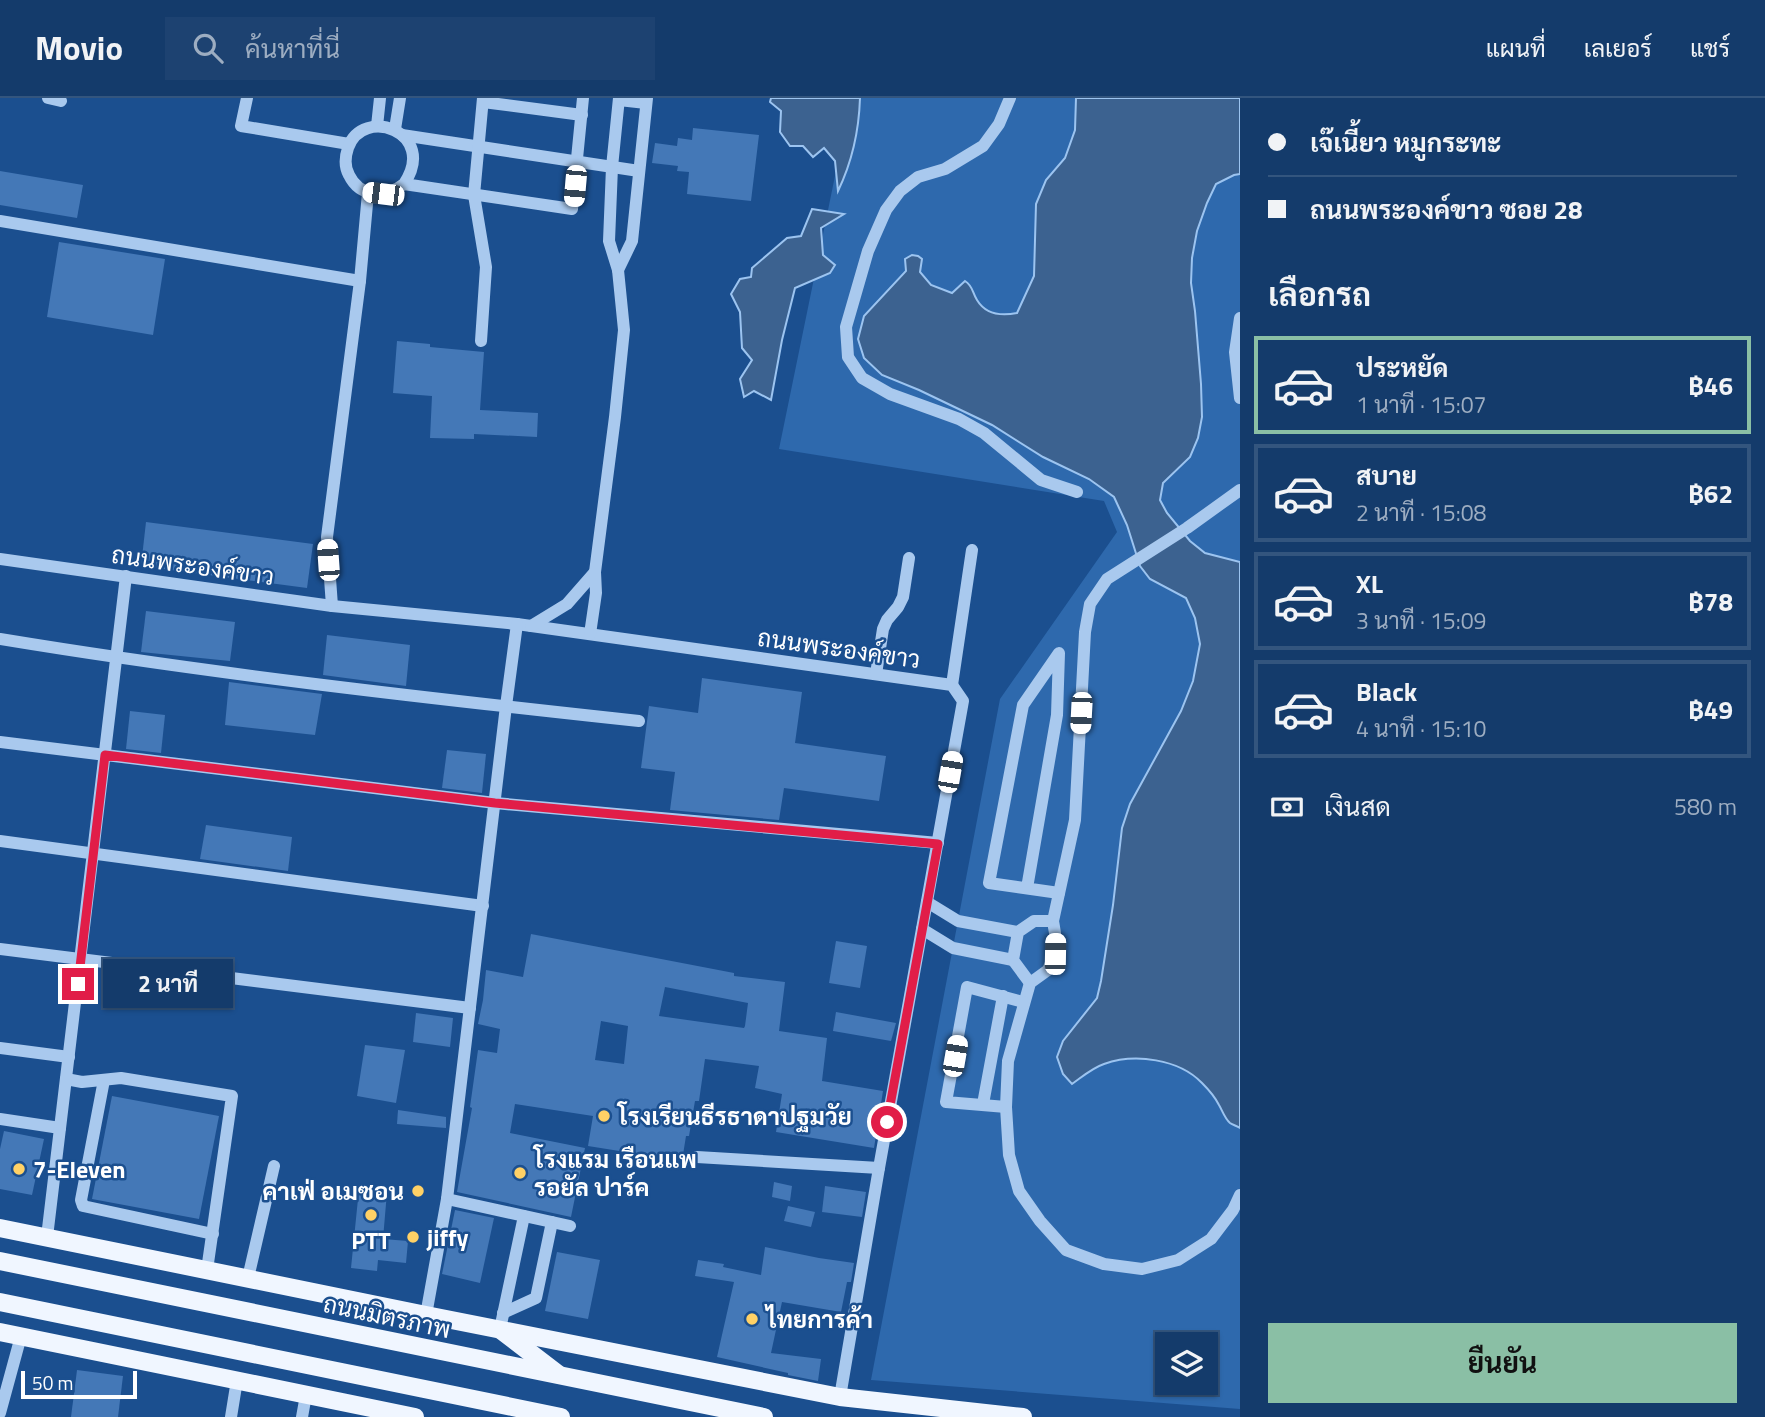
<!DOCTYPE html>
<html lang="th">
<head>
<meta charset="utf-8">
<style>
	:root { --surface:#143b6b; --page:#1d4271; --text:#f1f3f6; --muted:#9dadc1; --line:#33557e; --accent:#8abfa5 }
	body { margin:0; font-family:"Titillium Web",Sarabun,sans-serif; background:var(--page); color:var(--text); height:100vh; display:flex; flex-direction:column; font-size:26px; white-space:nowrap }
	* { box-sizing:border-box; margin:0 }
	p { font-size:23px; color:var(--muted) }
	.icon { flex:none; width:38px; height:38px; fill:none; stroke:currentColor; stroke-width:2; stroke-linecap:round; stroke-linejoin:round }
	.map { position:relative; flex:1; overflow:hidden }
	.details { display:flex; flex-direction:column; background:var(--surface); width:525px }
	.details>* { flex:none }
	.banner { display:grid; align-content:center; height:154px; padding:0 28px; background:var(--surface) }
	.tools { position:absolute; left:1155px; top:1234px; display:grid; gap:14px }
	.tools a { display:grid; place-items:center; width:63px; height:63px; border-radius:0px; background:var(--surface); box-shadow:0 2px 5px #0004,0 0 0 2px var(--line); font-size:35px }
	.scale { position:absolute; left:21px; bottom:18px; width:116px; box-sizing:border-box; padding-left:7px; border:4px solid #fff; border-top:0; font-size:19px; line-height:24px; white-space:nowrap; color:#fff; -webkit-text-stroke:5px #1b4f8f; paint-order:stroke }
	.end { position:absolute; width:32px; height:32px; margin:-16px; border:9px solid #e11d48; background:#fff; box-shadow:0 0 0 4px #fff }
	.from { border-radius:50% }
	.bubble { position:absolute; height:49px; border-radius:0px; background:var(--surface); box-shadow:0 2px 5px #0004,0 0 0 2px var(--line); font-size:23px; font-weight:700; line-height:49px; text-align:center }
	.car { position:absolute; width:21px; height:42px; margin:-21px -10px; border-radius:9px; box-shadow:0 0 5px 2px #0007; background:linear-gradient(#fff 24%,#345 0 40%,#fff 0 76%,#345 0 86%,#fff 0) }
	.banner b { display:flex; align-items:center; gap:24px; height:66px; font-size:26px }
	.banner b+b { border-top:2px solid var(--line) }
	.banner i { width:18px; height:18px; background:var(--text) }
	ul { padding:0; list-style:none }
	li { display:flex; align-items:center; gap:21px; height:98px; margin:0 14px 10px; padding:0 14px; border:4px solid var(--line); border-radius:0px }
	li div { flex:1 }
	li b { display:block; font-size:26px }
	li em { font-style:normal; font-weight:700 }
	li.current { border-color:var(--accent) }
	li>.icon { width:63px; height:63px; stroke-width:1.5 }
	h2 { padding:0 28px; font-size:32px; line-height:84px }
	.pay { display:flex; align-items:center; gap:18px; height:77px; padding:0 28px; font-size:26px }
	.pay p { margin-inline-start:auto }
	.primary-button { display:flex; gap:14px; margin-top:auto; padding:14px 28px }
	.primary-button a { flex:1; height:80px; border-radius:0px; background:var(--accent); color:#111; font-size:28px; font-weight:700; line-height:80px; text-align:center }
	header { display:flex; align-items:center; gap:42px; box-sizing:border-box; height:98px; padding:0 35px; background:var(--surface); border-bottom:2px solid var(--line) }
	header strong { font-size:33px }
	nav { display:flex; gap:38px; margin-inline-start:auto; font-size:24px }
	.search { width:490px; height:63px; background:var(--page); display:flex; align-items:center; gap:18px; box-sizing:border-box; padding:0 24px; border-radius:0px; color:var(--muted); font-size:26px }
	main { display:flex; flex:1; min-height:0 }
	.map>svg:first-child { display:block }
</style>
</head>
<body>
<header>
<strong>Movio</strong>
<div class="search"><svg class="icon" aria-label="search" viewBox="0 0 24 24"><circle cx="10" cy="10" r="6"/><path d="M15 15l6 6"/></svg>ค้นหาที่นี่</div>
<nav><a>แผนที่</a><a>เลเยอร์</a><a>แชร์</a></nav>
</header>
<main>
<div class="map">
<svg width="1240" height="1319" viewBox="0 0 1240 1319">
	<rect width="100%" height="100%" fill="#1b4f8f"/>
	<path fill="#2e69ad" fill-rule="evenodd" d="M851 0H1240V1311L871 1282 1000 601 1117 434 1104 403 779 351ZM1167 1246H1206V1284H1167Z"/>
	<g fill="#3c6290" stroke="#9cc4f0" stroke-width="2">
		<path d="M771 0H860C859 32 852 64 838 93L835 63 824 50 813 59 803 48H790L780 34 781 13 770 4Z"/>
		<path d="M1076 0H1240V76L1234 77 1216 86 1207 105 1197 133 1192 160 1191 185 1195 213 1201 286 1202 319 1198 340 1190 359 1163 385 1160 402 1167 415 1190 443 1205 455 1240 464V1030C1237 1028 1233 1027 1230 1025 1225 1021 1222 1012 1219 1007 1215 999 1208 991 1202 985 1179 961 1135 955 1104 966 1092 970 1082 979 1072 986L1063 976 1057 959 1063 943 1097 900 1101 883 1113 807 1122 730 1130 706 1181 613 1193 583 1200 546 1195 520 1186 500 1150 481 1140 468 1127 427 1114 399 1089 381 1043 359 992 327 919 292 882 277 864 260 858 241 864 218 906 173 905 161 912 157 918 158 922 161 920 174 931 187 952 195 965 183C973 188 972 194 977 202 986 217 1002 218 1017 215L1034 178 1036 106 1046 82 1065 60 1075 32Z"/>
		<path d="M812 111 844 116 821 130 823 157 835 167 830 175 795 190 782 242 771 302 754 293 744 299 740 281 752 262 742 250 740 214 731 196 740 181 751 179 752 170 787 140 801 138Z"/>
	</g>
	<g fill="#4478b7" fill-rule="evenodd">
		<path d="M693 30 759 37 751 103 687 96 689 74 677 73 678 68 652 65 655 45 677 48 678 40 692 42Z"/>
		<path d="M0 73 83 87 77 120 0 107Z"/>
		<path d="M59 144 165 161 153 237 47 219Z"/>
		<path d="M397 243 430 246V249L484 254 480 312 538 315 537 339 474 336V341L430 340 432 298 393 295Z"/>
		<path d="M146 424 313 446 307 490 141 468Z"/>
		<path d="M146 513 235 524 230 563 141 554Z"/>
		<path d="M327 537 410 547 406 588 323 577Z"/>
		<path d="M702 580 802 594 795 645 886 658 879 703 784 690 779 722 670 712 675 674 641 670 649 608 698 615Z"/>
		<path d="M229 584 322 596 315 637 225 627Z"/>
		<path d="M130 613 165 617 161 655 126 651Z"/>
		<path d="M447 652 486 656 482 695 442 690Z"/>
		<path d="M206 727 292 739 288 773 200 761Z"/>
		<path d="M531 836 734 875V878L785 884 779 933 827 940 822 983 883 993 874 1050 776 1034 782 996 755 990 759 968 705 961 699 1003H695L689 1038H686L682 1063 588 1048 593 1018 515 1006 510 1035 585 1050 571 1119 457 1094 472 1010 470 1009 478 952 497 955 500 931 478 926 483 902 486 872 523 879ZM665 889 748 905 745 928 744 930 659 918ZM601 923 628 928 624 966 595 962Z"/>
		<path d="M836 843 867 848 860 890 829 885Z"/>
		<path d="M836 914 896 925 891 943 833 933Z"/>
		<path d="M416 915 453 920 450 949 413 944Z"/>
		<path d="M365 947 405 952 396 1005 357 998Z"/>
		<path d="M112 998 219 1018 199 1121 92 1101Z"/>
		<path d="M398 1012 446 1019V1030L397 1026Z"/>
		<path d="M4 1033 44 1041 32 1097 0 1091V1051Z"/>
		<path d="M774 1084 792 1088 790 1103 772 1099Z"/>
		<path d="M825 1088 866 1094 862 1119 822 1114Z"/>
		<path d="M359 1091 387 1094 383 1141 408 1143 406 1165 378 1162 377 1173 351 1170Z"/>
		<path d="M788 1108 815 1114 811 1129 784 1123Z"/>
		<path d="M455 1112 494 1120 480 1185 442 1176Z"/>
		<path d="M765 1149 819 1160 854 1165 851 1184H847L841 1214 782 1204 771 1255 821 1261 818 1283 788 1277V1275L717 1259 734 1184 695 1178 698 1162 724 1166 723 1169 761 1177Z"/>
		<path d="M557 1154 600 1162 588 1221 545 1213Z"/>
		<path d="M77 1272 123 1278 118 1319H71Z"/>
	</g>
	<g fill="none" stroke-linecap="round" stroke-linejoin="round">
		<g stroke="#a9c9ee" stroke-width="12">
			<path d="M48 0 61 3"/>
			<path d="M247 0 241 28 349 46"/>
			<path d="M1010 0 999 26 983 48 945 71 918 79 900 93 886 112 868 153 846 229 848 259 862 280 890 296 959 321 984 335 1041 382 1077 394"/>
			<path d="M619 2 646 5"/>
			<path d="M483 4 582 17"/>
			<path d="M377 28 380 0"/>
			<path d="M395 31 400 0"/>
			<path d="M402 37 639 73"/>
			<path d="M404 86C439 34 362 7 348 50 345 59 344 68 349 77 360 100 386 100 404 86L572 111 583 0"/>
			<path d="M0 123 360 183"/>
			<path d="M618 172 632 143 647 0"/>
			<path d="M1240 220 1235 254 1240 300"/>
			<path d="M481 243 486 169 474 97 483 0"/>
			<path d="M1240 392 1187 430 1107 481 1090 506 1085 534 1075 722 1053 823 1055 835V856L1048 872 1030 885 1008 963 1006 1009 1009 1057 1019 1093 1040 1123 1066 1152 1104 1166 1142 1171 1178 1162 1211 1141 1233 1112 1240 1097"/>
			<path d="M0 461 332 508 517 526 952 587 963 603 879 1070 840 1299"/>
			<path d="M332 508 327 439 360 183 368 95"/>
			<path d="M531 528 567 506 595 474"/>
			<path d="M590 536 596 495 595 474 615 319 624 232 618 172 609 143 612 69 619 0"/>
			<path d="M0 541C212 576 426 600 639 623"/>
			<path d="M876 576 883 531 887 522 898 509 903 499 909 460"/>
			<path d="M952 587 972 452"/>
			<path d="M0 644 495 705 938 745"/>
			<path d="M0 743 483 808"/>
			<path d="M1027 790 1057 617 1059 555 1023 607 989 785 1059 795"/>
			<path d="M927 804 958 823 1018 834"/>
			<path d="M922 831 953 850 1013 862"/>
			<path d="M0 851 470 910"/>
			<path d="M1030 885 1013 862 1018 834 1034 823H1053"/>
			<path d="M0 950 69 959"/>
			<path d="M66 981 82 984 121 980 232 998 207 1172"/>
			<path d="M104 982 81 1102 83 1108 213 1136"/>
			<path d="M983 1006 1003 898"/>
			<path d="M1006 1009 946 1004 967 889 1023 904"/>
			<path d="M0 1021 60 1030"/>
			<path d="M697 1059 879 1070"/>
			<path d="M447 1101 570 1128"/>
			<path d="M47 1139 126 478"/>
			<path d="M248 1180 274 1068"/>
			<path d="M503 1215 536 1200 552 1124"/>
			<path d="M426 1217 447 1101 506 608 517 526"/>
			<path d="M500 1231 524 1118"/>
			<path d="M0 1315 21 1238"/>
			<path d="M231 1319 237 1282"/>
			<path d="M302 1319 306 1297"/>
		</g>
		<g stroke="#f0f6ff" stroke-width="18">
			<path d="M0 1130 426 1217 840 1299 1023 1319"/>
			<path d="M0 1163 764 1319"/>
			<path d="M0 1204 561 1319"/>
			<path d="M502 1233 558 1276"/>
			<path d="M0 1234 415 1319"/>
		</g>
	</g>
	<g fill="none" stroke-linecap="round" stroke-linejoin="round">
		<path stroke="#e11d48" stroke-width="9" d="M78 886 105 657 495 705 938 746 887 1024"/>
	</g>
	<g fill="#ffd166" stroke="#1b4f8f" stroke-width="2.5">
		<circle cx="604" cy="1018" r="7"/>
		<circle cx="19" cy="1071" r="7"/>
		<circle cx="520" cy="1075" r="7"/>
		<circle cx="418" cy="1093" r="7"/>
		<circle cx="371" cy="1117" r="7"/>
		<circle cx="413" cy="1139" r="7"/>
		<circle cx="752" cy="1221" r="7"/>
	</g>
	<g text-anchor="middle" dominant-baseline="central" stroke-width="5" stroke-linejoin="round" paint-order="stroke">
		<g font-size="24" fill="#fff" stroke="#1b4f8f">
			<text transform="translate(193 467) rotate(8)">ถนนพระองค์ขาว</text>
			<text transform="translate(839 550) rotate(8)">ถนนพระองค์ขาว</text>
			<text transform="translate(387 1218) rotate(12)">ถนนมิตรภาพ</text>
		</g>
		<g font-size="24" font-weight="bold" fill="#fff" stroke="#1b4f8f" text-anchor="start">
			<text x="618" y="1018">โรงเรียนธีรธาดาปฐมวัย</text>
			<text x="534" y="1061">โรงแรม เรือนแพ<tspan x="534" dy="28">รอยัล ปาร์ค</tspan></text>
			<text x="33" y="1071">7-Eleven</text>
			<text x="404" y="1093" text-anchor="end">คาเฟ่ อเมซอน</text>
			<text x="427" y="1139">jiffy</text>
			<text x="371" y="1142" text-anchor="middle">PTT</text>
			<text x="766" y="1221">ไทยการค้า</text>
		</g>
	</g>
</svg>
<div class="tools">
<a><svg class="icon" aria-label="layers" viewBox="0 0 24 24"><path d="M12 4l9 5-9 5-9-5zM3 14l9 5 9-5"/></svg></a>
</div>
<div class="scale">50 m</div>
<i class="end from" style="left:887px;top:1024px"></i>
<i class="end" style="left:78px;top:886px"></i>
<div class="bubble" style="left:103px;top:861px;width:130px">2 นาที</div>
<i class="car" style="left:575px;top:88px;rotate:185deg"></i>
<i class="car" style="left:383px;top:96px;rotate:277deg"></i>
<i class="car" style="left:328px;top:462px;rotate:356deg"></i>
<i class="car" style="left:1081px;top:615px;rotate:183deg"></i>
<i class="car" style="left:950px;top:674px;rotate:10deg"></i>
<i class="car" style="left:1055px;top:856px;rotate:1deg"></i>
<i class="car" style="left:955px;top:958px;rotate:10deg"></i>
</div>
<section class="details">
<div class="banner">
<b><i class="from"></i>เจ๊เนี้ยว หมูกระทะ</b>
<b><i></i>ถนนพระองค์ขาว ซอย 28</b>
</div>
<h2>เลือกรถ</h2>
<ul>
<li class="current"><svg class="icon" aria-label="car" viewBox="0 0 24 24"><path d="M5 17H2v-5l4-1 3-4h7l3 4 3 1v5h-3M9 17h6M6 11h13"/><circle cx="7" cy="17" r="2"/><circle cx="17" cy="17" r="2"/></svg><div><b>ประหยัด</b><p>1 นาที · 15:07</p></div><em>฿46</em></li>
<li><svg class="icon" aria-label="car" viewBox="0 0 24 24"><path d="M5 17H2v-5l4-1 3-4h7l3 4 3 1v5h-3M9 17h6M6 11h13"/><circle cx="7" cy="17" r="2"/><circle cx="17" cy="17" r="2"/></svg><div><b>สบาย</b><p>2 นาที · 15:08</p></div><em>฿62</em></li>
<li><svg class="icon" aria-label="car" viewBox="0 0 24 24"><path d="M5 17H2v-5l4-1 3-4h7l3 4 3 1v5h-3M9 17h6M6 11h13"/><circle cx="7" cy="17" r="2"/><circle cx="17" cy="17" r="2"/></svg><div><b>XL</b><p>3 นาที · 15:09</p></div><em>฿78</em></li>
<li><svg class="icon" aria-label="car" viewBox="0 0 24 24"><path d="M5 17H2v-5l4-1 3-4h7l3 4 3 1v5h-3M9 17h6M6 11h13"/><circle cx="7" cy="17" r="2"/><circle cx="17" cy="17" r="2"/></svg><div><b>Black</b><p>4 นาที · 15:10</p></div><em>฿49</em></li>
</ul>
<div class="pay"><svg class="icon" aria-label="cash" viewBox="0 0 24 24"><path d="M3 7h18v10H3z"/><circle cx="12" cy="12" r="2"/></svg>เงินสด<p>580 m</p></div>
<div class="primary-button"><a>ยืนยัน</a></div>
</section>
</main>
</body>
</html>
